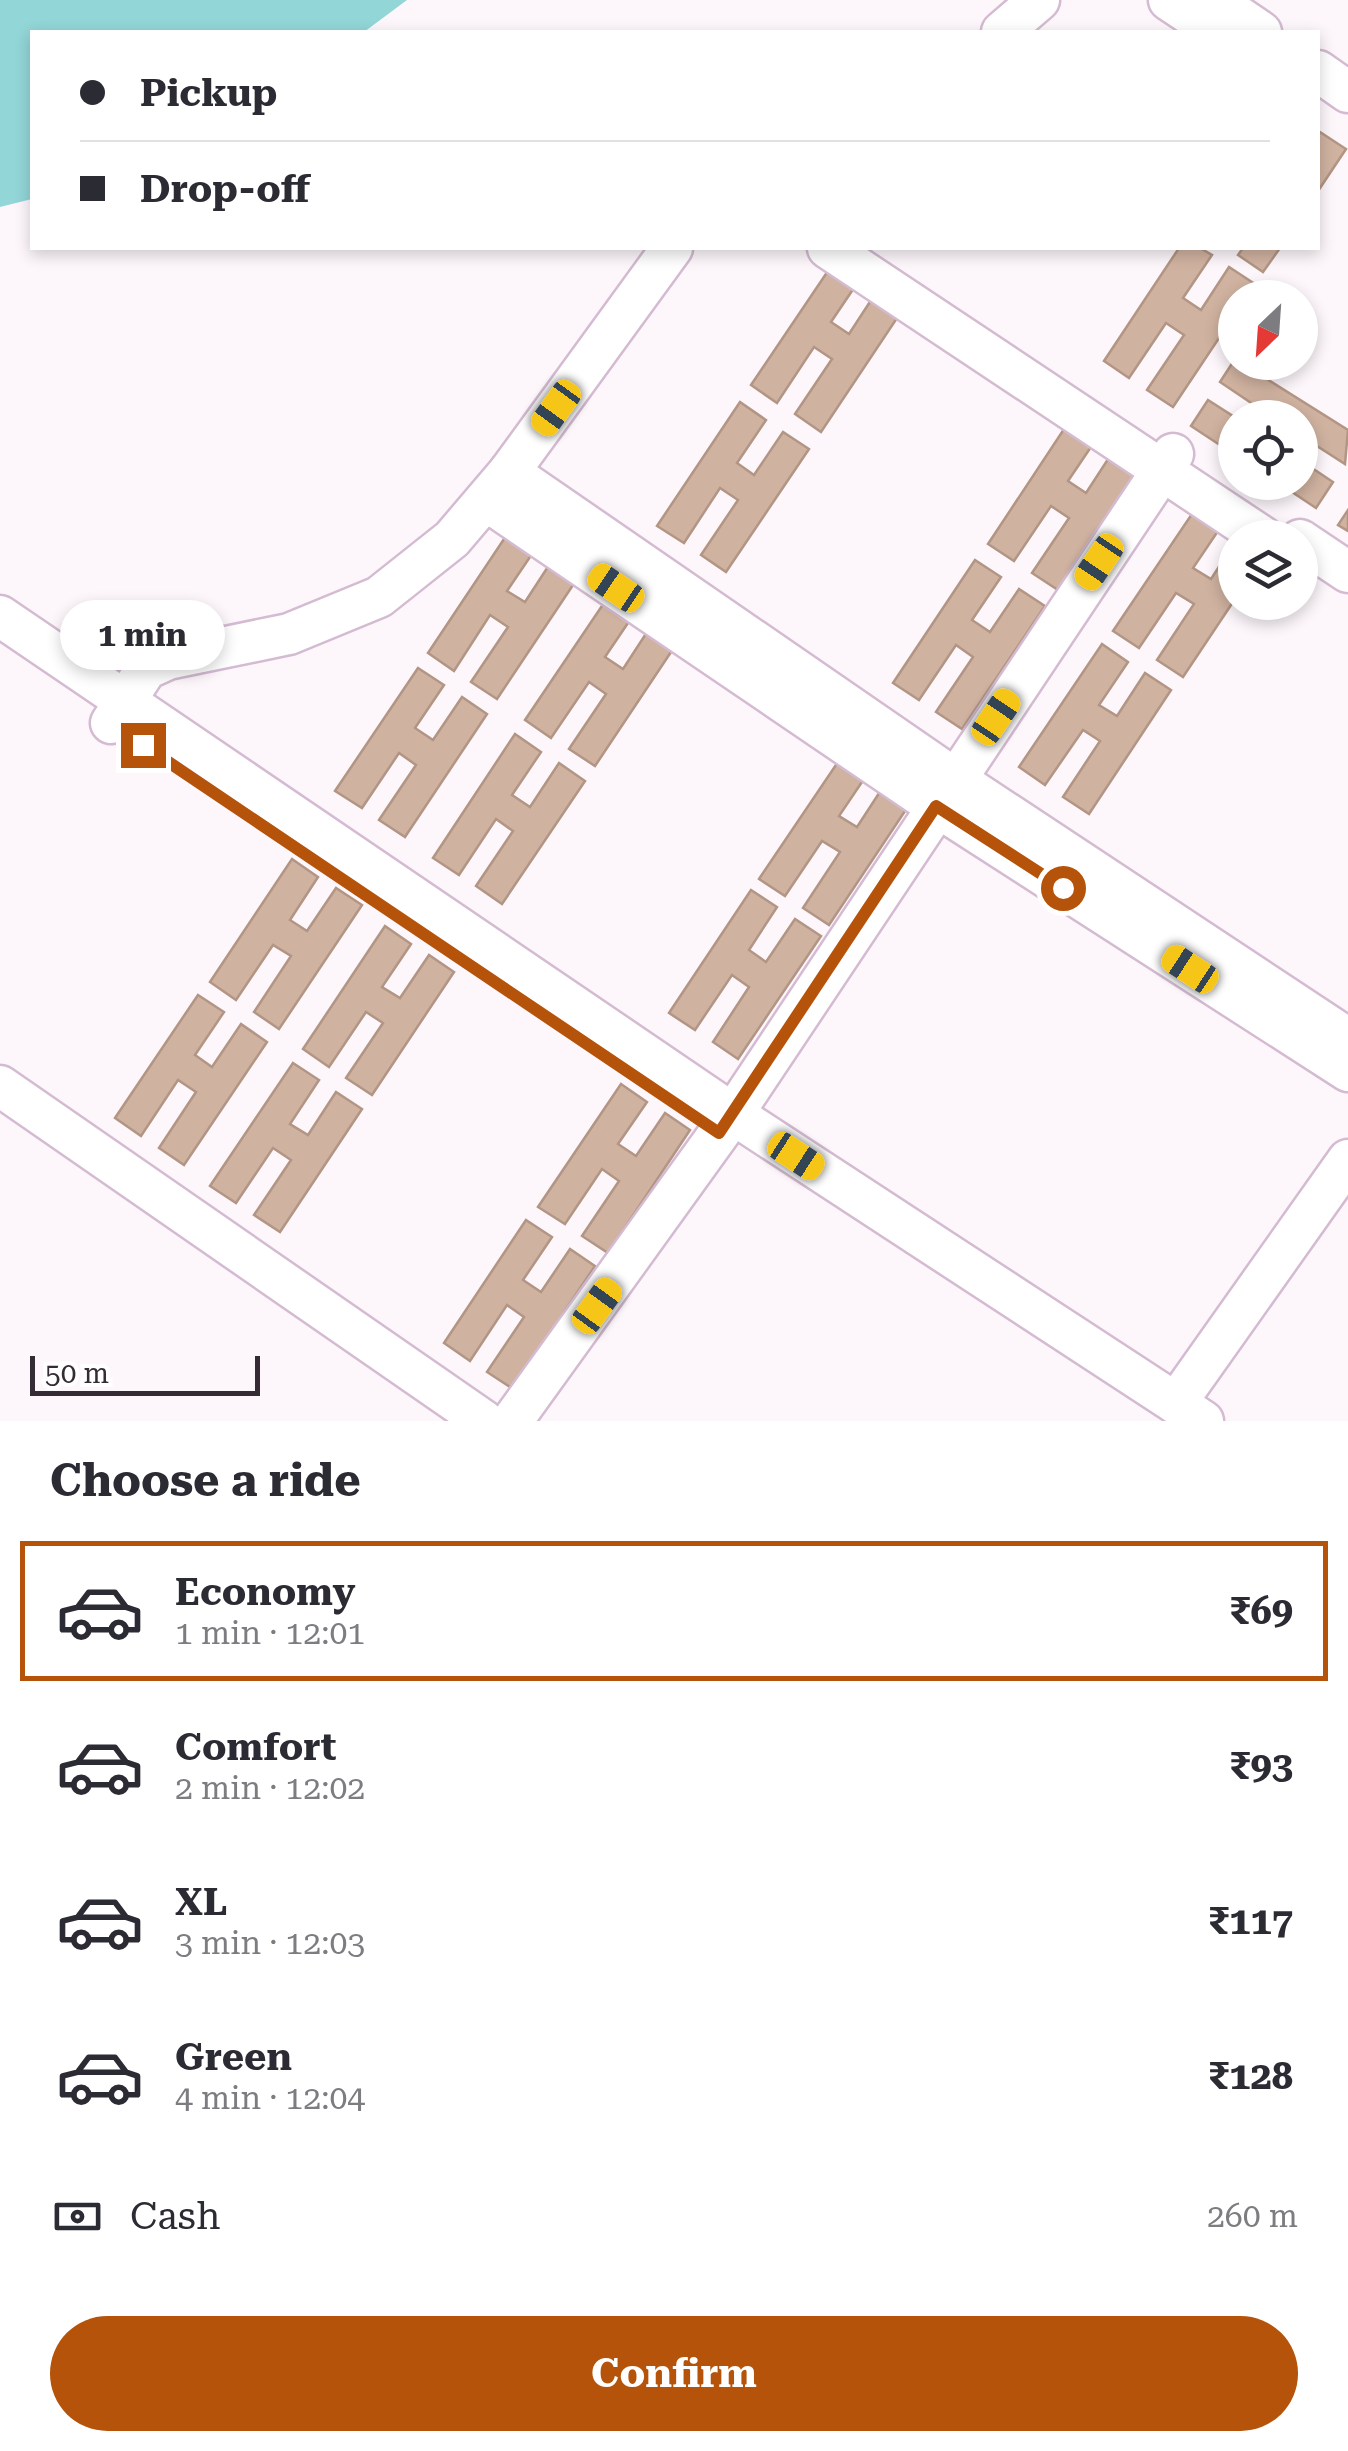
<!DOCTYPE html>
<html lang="en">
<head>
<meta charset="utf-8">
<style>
	:root { --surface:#fff; --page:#f2f2f3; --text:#2b2b33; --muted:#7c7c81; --line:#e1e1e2; --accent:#b45309 }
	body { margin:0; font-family:"Roboto Serif",serif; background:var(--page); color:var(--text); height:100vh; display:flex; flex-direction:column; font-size:38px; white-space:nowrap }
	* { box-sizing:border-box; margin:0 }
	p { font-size:32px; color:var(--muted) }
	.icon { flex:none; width:55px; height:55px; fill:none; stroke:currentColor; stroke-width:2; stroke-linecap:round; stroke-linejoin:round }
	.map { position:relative; height:1421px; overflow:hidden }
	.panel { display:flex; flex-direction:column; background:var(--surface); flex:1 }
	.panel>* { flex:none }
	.guide { position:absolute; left:30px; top:30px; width:1290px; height:220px; border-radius:0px; box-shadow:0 5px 15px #0003; display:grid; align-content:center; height:220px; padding:0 50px; background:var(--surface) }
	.needle { width:65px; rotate:205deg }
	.controls { position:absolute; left:1218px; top:280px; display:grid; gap:20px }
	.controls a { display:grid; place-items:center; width:100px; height:100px; border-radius:50%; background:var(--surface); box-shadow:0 5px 15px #0003; font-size:50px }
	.scale { position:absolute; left:30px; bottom:25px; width:230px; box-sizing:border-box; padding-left:10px; border:5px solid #352b34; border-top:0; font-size:28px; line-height:35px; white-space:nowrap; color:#352b34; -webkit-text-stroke:8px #fff; paint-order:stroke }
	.end { position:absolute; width:45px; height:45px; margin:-22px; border:12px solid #b45309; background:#fff; box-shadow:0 0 0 5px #fff }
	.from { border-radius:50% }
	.bubble { position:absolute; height:70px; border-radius:35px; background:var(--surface); box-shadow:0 5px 15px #0003; font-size:32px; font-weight:700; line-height:70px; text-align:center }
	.car { position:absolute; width:30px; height:60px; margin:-30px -15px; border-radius:12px; box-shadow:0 0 8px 2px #0007; background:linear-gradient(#f5c518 24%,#345 0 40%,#f5c518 0 76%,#345 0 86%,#f5c518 0) }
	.guide b { display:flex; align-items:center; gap:35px; height:95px; font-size:38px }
	.guide b+b { border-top:2px solid var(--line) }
	.guide i { width:25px; height:25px; background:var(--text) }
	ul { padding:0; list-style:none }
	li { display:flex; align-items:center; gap:30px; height:140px; margin:0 20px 15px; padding:0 30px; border:5px solid transparent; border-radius:0px }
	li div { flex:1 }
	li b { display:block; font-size:38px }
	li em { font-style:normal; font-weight:700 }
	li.selected { border-color:var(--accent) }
	li>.icon { width:90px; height:90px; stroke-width:1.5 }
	h2 { padding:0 50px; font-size:45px; line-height:120px }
	.pay { display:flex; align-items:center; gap:25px; height:110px; padding:0 50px; font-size:38px }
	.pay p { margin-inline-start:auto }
	.button { display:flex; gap:20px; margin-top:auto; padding:20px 50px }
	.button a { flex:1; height:115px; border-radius:60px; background:var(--accent); color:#fff; font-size:40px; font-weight:700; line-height:115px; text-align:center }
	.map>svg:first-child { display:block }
</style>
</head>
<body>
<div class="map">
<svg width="1348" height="1421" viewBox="0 0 1348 1421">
	<rect width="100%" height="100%" fill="#fdf7fc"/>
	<path fill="#92d6d8" d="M0 0H407L364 32H32V199L0 207Z"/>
	<g fill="#d0b2a0" stroke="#b29584" stroke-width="2.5">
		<path d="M1320 132 1346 149 1318 191V136Z"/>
		<path d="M1179 248H1200L1212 255 1183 298 1201 310 1229 267 1255 284 1246 298H1235V314L1173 407 1147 390 1184 335 1166 323 1129 378 1104 361Z"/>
		<path d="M1243 248H1280L1263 272 1238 255Z"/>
		<path d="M834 262 860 279 831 322 849 334 877 291 903 309 821 432 795 414 832 359 814 347 777 403 751 385Z"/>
		<path d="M1235 359 1348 430 1345 464 1300 435V418H1259L1263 411 1220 382Z"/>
		<path d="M1208 400 1236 418 1235 455 1191 426Z"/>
		<path d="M740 402 766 420 737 463 754 475 783 432 809 449 726 572 701 555 738 500 720 488 684 543 657 526Z"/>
		<path d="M1070 420 1097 438 1068 481 1086 493 1114 450 1140 467 1058 590 1032 573 1069 518 1051 506 1014 561 988 544Z"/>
		<path d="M1300 460 1333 482 1316 508 1277 482H1300Z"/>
		<path d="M1196 508 1222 525 1193 568 1211 579 1235 542V599L1183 677 1157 660 1194 604 1176 593 1139 648 1113 631Z"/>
		<path d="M1348 510V531L1338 525Z"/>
		<path d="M510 530 536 548 507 591 525 602 553 559 579 576 497 699 471 682 508 627 490 615 454 671 428 653Z"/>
		<path d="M975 560 1001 577 972 620 990 632 1019 589 1045 606 962 729 936 712 973 657 956 645 919 700 893 683Z"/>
		<path d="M608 597 634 614 605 657 623 669 651 626 677 643 595 766 569 749 606 694 589 682 551 738 525 720Z"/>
		<path d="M1102 644 1128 662 1099 705 1117 716 1145 673 1171 690 1089 814 1063 797 1100 741 1083 730 1045 785 1019 767Z"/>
		<path d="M418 668 444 685 415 728 433 740 462 697 487 714 405 837 379 820 416 765 399 753 362 808 335 791Z"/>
		<path d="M515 734 541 752 512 795 530 807 559 763 585 781 502 904 476 886 513 831 496 819 459 875 433 858Z"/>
		<path d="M842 756 868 773 839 816 857 827 885 784 911 802 829 925 803 908 840 852 822 841 785 896 759 879Z"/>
		<path d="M292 859 318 877 290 920 307 931 336 888 362 905 279 1029 254 1012 291 956 273 945 236 1000 210 982Z"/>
		<path d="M751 890 777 907 749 950 766 962 795 919 821 936 738 1059 713 1042 749 987 732 975 695 1030 669 1013Z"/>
		<path d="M385 926 411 944 382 987 400 998 429 955 454 972 372 1095 346 1078 383 1023 366 1012 329 1067 303 1049Z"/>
		<path d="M198 995 224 1012 195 1055 212 1067 241 1024 267 1042 184 1165 159 1148 196 1092 178 1080 141 1136 115 1118Z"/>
		<path d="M293 1063 319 1080 290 1124 308 1135 336 1092 362 1109 280 1232 254 1215 291 1160 273 1148 236 1203 210 1186Z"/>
		<path d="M621 1084 647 1102 618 1144 636 1156 665 1113 690 1130 608 1253 582 1236 619 1181 602 1169 565 1224 538 1207Z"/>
		<path d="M526 1220 552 1237 523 1280 541 1292 570 1249 595 1266 513 1389 487 1372 524 1317 507 1305 470 1361 444 1343Z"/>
	</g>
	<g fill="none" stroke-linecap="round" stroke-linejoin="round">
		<g stroke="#d4bbd2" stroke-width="45">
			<g id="minor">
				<path d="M1169 0 1217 32"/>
				<path d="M1214 0 1261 32"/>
				<path d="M1002 32 1039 0"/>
				<path d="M1318 71 1348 92"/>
				<path d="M828 248 1264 538"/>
				<path d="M509 472 955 779 1347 1038"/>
				<path d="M487 501 936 806 1348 1071"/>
				<path d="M1300 540 1348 572"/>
				<path d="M0 616 733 1114 1203 1421"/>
				<path d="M111 723 146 669 168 659 289 634 379 597 452 539 509 472 672 248"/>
				<path d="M0 1086 484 1421"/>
				<path d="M1176 1403 1348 1160"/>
				<path d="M512 1421 733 1114 1173 454"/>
			</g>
		</g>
		<use href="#minor" stroke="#fff" stroke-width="40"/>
	</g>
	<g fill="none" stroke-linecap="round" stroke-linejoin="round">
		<path stroke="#b45309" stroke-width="12" d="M143 745 719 1133 936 806 1063 888"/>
	</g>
</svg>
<div class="controls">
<a><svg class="needle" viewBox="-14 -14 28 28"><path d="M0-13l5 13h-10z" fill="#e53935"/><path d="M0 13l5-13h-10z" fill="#7c7c81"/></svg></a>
<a><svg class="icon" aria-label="locate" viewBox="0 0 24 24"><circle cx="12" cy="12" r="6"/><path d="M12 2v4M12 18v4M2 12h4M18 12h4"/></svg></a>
<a><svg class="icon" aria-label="layers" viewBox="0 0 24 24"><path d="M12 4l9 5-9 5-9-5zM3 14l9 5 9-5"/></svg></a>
</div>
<div class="scale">50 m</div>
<i class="end from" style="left:1063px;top:888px"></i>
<i class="end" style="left:143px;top:745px"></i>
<div class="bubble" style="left:60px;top:600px;width:165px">1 min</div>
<i class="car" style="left:556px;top:408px;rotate:216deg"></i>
<i class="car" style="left:1099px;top:562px;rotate:214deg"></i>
<i class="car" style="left:616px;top:588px;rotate:304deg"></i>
<i class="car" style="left:996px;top:717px;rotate:34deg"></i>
<i class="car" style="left:1190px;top:969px;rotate:303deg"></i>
<i class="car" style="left:796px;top:1156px;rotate:123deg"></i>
<i class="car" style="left:597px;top:1306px;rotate:36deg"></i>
<div class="guide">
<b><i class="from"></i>Pickup</b>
<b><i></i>Drop-off</b>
</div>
</div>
<section class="panel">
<h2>Choose a ride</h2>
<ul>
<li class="selected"><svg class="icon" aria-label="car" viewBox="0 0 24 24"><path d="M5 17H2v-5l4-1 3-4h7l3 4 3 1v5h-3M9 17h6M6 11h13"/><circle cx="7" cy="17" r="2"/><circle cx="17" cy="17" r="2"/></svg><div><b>Economy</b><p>1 min · 12:01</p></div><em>₹69</em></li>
<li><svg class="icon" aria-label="car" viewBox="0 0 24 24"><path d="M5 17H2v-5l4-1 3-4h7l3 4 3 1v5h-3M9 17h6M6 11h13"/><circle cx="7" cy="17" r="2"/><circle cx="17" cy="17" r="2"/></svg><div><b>Comfort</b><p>2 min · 12:02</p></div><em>₹93</em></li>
<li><svg class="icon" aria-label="car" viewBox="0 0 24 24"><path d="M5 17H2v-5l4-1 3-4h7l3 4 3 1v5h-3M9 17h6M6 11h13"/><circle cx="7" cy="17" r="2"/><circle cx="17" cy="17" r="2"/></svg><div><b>XL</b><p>3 min · 12:03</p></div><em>₹117</em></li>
<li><svg class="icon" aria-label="car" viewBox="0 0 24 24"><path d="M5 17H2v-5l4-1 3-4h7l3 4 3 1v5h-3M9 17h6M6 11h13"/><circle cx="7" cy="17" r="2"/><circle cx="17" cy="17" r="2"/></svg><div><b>Green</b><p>4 min · 12:04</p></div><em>₹128</em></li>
</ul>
<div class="pay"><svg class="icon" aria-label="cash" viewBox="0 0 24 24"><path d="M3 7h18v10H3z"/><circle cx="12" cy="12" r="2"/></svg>Cash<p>260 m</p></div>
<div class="button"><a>Confirm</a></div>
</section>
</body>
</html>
